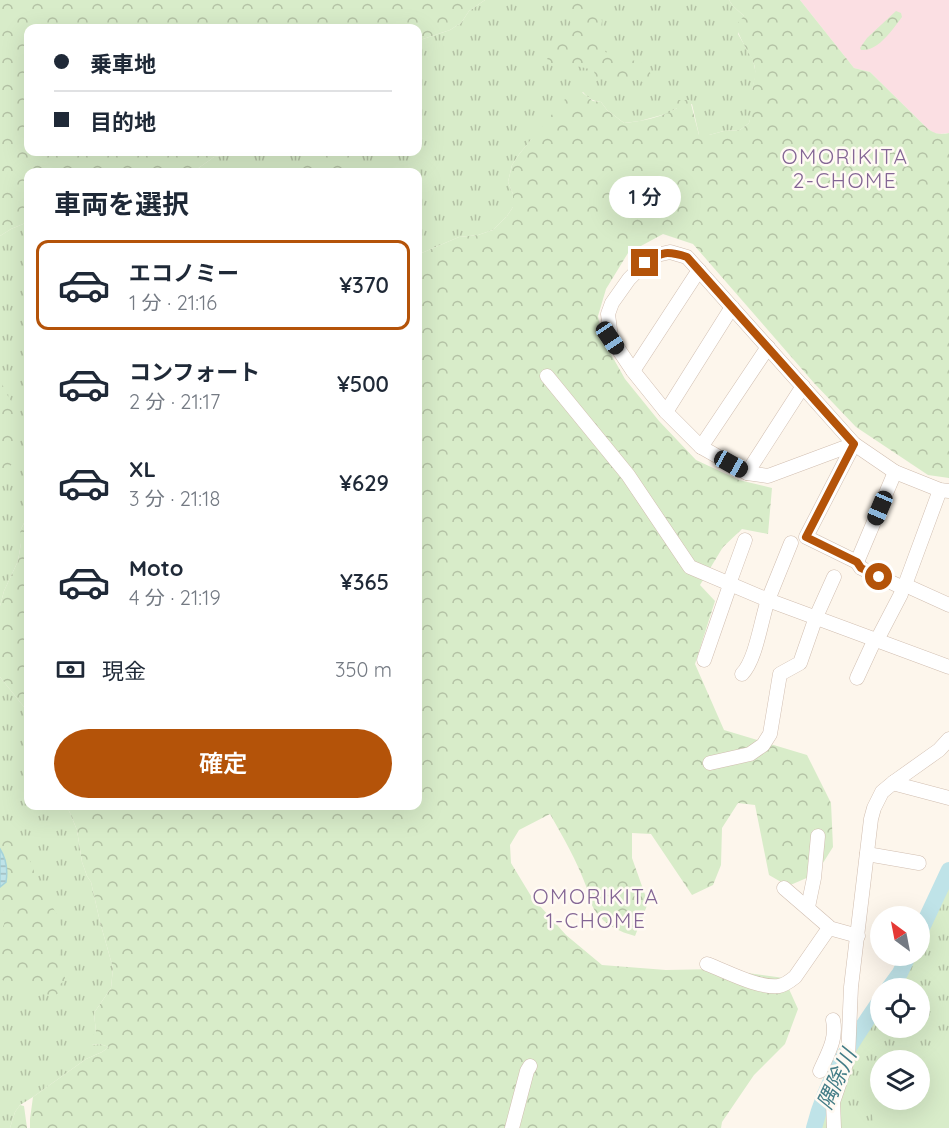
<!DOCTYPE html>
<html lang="ja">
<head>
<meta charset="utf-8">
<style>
	:root { --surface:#fff; --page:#f2f2f3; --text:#1f2937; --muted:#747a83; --line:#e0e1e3; --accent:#b45309 }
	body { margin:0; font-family:Quicksand,"Noto Sans JP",sans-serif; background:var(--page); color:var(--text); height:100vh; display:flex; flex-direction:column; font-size:22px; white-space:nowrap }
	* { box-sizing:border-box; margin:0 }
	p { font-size:20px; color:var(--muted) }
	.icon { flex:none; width:33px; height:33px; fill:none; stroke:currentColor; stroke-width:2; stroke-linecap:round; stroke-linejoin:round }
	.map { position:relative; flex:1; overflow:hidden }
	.details { position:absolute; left:24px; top:168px; width:398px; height:642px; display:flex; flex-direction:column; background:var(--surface); border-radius:12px; box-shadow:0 6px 24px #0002 }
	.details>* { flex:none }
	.top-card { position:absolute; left:24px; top:24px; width:398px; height:132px; border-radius:12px; box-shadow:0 6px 24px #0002; display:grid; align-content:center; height:132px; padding:0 30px; background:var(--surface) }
	.needle { width:39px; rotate:328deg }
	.fabs { position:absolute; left:870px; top:906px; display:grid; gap:12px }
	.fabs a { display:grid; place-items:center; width:60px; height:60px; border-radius:50%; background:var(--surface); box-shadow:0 6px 24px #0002; font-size:30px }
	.end { position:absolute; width:27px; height:27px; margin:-14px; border:8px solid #b45309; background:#fff; box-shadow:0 0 0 3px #fff }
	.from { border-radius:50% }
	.bubble { position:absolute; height:42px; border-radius:21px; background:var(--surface); box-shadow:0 6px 24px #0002; font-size:20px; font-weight:600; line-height:42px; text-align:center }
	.car { position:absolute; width:18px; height:36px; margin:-18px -9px; border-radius:8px; box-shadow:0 0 4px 2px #0007; background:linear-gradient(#222 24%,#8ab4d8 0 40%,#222 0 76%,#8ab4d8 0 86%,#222 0) }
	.top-card b { display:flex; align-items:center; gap:21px; height:57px; font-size:22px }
	.top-card b+b { border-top:2px solid var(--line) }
	.top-card i { width:15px; height:15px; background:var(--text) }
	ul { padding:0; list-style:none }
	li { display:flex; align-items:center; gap:18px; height:90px; margin:0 12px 9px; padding:0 18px; border:3px solid transparent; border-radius:12px }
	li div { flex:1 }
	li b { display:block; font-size:22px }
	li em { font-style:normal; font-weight:600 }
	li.active { border-color:var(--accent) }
	li>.icon { width:54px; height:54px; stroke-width:1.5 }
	h2 { padding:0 30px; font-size:27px; line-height:72px }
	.pay { display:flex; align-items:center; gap:15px; height:66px; padding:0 30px; font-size:22px }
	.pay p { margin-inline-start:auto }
	.primary-button { display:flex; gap:12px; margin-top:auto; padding:12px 30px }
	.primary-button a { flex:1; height:69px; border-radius:36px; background:var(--accent); color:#fff; font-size:24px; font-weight:600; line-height:69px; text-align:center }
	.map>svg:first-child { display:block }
</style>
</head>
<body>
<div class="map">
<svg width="949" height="1128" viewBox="0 0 949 1128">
	<defs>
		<pattern id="grass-tufts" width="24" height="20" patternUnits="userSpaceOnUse" patternTransform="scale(1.5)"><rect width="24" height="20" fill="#d8ecc9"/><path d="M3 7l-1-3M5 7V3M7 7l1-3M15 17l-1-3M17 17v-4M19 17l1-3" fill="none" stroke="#b4c2a5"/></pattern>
		<pattern id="forest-crowns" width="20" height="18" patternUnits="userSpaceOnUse" patternTransform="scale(1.5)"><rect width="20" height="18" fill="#d8ecc9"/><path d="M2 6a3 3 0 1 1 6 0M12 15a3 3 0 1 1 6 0" fill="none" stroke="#b4c2a5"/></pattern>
		<pattern id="water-rules" width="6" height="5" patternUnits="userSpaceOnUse" patternTransform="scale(1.5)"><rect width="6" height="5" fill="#bfe3e8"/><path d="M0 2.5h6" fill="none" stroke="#a0bbbe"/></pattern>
	</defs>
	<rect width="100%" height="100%" fill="#fdf6ec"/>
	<path fill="#fbdfe3" d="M800 0H949V133L940 134 934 133 927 128 870 72 854 68Z"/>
	<g fill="url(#grass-tufts)" fill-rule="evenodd">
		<path d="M485 0H729L733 6 744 16 738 34 753 60 756 74 752 90V112L749 123 740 130 724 131 709 135H699L692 104 677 108 669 113 640 121 624 123 607 110 601 102C593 101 589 99 583 92L531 140 520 153 512 165 508 182 513 194V207L507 216 493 230 478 235 459 237 417 255V172H193L214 157 222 156 226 152H417V41L450 30 461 23 469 11Z"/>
		<path d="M28 222V515L21 529V543L18 561 4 591 0 606V236L11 229Z"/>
		<path d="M0 677 28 712V806H67L77 830 82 862 87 876 91 882 100 922 113 968 111 988 94 1013 96 1032 92 1045 100 1044 109 1047 102 1052 86 1059 33 1097 20 1105 15 1112 10 1128H0Z"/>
		<path d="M949 876V1128H816L822 1105 854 1035 880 1000V1028H920V988H889L897 978 909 956H920V935ZM880 1060H920V1100H880Z"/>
	</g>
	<g fill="url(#forest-crowns)">
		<path d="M0 0H485L469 11 461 23 450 30 417 41V28H28V152H226L222 156 214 157 193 172H28V222L11 229 0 236Z"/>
		<path d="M556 0H597L602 21 600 34 601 46 608 55 640 62 648 68 652 77 646 83C637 80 630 77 621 77 611 77 605 81 595 77L594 70 567 64 554 68 547 59 552 52 553 43C561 38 568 39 573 30L566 10Z"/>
		<path d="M729 0H800L854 68 870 72 927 128C935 134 939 135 949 133V478L928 475 856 427 814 383 693 244 663 234 628 253 606 289 598 316 603 340 625 379 659 421 696 460 739 480 772 488 768 534 742 529 723 547 700 585 715 601 695 664 724 730 807 755 831 803 833 847 816 874 788 886 769 875 755 805 738 803 722 828 721 865 713 885 692 895 651 834 632 833V858L648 903 635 936C620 932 605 925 596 912 590 904 589 895 586 886 577 861 563 837 550 814L519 830 510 845 511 863 531 896 566 935 602 965 666 970 718 969 784 978 798 1009 785 1044 754 1075 722 1122 721 1128H30V1119L33 1097 86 1059 102 1052 109 1047 100 1044 91 1045 89 1041 96 1032 94 1013 111 988 113 968 100 922 91 882 87 876 82 862 77 830 67 806H417V255L459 237 478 235 493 230 507 216 513 207V194L508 182 512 165 520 153 563 101 571 94 579 90 593 101 601 102 607 110 624 123C642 121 661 118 677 108L676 100H690L699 135H709L724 131 740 130 749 123C752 112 751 102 752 91 754 77 758 72 752 59 746 47 739 38 736 25L744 16 733 6Z"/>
		<path d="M896 11 901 13 902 17C893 29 878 52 861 50L860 48 867 38Z"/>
		<path d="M334 152H351L355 157 354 167 350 172H277L293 167 306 165Z"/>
		<path d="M0 379 6 393 15 407 13 415 16 428 12 432 16 460 9 467 0 471Z"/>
		<path d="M28 515V712L0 677V606L4 591 18 561 21 543V529Z"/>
		<path d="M0 824C16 832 27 852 33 868 35 874 36 880 39 885 47 899 57 911 61 926 65 937 60 947 59 958 59 966 63 973 66 980L60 984 59 993 54 996 38 993 27 989H18L7 982 0 979V937L4 924 5 913 0 906V896L3 894 7 867 0 849Z"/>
		<path d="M20 1105 24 1106 27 1128H10L15 1112Z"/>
	</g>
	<path fill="#d8ecc9" d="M949 1051V1128H875L865 1085 876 1070 880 1069V1100H920V1060H914Z"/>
	<path fill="url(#water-rules)" stroke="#a5d3da" stroke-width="1.5" d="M0 849C7 860 8 870 6 882L0 887Z"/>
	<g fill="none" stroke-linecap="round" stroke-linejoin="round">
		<g stroke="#bfe3e8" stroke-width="16">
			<path d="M920 932 949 870"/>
			<path d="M889 988 900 973 908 956"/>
			<path d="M814 1128C827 1077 851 1043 880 1001"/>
		</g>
		<g stroke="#d1beb0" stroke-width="15">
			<g id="minor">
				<path d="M633 371 699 270"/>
				<path d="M547 376 628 475 690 567 768 600 949 667"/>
				<path d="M666 412 732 307"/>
				<path d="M854 444 768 476 747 473 701 447 666 412 633 371 611 338 608 314 612 303 629 279 645 263 657 255 670 252 687 257 854 444 895 472 940 490 949 491"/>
				<path d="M854 444 806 537 857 562 861 568 899 586 905 585"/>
				<path d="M701 447 768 347"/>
				<path d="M747 473 803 386"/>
				<path d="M940 490 905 585 949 605"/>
				<path d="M857 562 895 472"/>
				<path d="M729 584 745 540"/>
				<path d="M768 600 791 543"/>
				<path d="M877 640 901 594"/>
				<path d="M704 660 730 585"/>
				<path d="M742 674C756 660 761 620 768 600"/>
				<path d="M857 678 875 639"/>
				<path d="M710 763 750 754 763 745 770 734 780 674 800 663 816 617 834 577"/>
				<path d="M894 782 896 784 949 798"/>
				<path d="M867 854 919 863"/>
				<path d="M784 888 828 926 829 928"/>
				<path d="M808 907 814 878 818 836"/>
				<path d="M707 964C726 971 759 989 779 986 785 985 790 981 795 977L829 928 858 936"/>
				<path d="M820 1071C828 1053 837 1039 833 1020"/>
				<path d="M512 1128 527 1071 530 1066"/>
				<path d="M834 1128 833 1102 848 1058 851 987 871 819 874 808 882 792 894 782 939 750 949 739"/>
			</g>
		</g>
		<use href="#minor" stroke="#fff" stroke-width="14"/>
	</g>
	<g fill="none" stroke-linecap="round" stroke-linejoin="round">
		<path stroke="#b45309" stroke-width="8" d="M645 263C662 251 668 251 687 257L854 444 806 537 857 562 861 568 879 577"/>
	</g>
	<g text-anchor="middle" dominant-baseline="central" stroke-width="5" stroke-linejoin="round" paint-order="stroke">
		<g font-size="21" letter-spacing="1.5" fill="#846695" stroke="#fffaf3">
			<text x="845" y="156">OMORIKITA<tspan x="845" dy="24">2-CHOME</tspan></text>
			<text x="596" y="896">OMORIKITA<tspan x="596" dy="24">1-CHOME</tspan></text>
		</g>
		<g font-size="21" font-style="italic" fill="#437c86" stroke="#fffaf3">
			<text transform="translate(836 1079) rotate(-65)">隅除川</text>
		</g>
	</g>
</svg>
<div class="fabs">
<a><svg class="needle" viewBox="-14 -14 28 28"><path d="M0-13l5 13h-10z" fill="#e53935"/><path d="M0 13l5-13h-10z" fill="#747a83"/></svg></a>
<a><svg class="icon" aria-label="locate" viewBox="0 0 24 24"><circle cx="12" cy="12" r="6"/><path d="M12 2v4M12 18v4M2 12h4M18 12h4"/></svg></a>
<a><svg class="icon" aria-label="layers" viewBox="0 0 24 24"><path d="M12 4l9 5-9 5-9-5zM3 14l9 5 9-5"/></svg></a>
</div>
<i class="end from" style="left:879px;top:577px"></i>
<i class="end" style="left:645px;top:263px"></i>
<div class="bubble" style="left:609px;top:176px;width:72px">1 分</div>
<i class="car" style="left:610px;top:338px;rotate:146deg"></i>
<i class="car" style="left:731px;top:464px;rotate:119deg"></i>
<i class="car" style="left:880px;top:508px;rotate:203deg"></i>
<div class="top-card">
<b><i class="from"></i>乗車地</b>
<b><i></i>目的地</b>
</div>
<section class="details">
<h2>車両を選択</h2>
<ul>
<li class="active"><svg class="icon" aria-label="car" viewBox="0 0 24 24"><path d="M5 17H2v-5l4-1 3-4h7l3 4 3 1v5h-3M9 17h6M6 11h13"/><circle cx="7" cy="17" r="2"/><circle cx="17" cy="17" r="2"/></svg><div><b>エコノミー</b><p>1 分 · 21:16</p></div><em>¥370</em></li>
<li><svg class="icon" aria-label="car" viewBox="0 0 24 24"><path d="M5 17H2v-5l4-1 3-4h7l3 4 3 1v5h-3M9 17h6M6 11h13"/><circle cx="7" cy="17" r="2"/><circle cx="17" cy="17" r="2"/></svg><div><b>コンフォート</b><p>2 分 · 21:17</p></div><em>¥500</em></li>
<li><svg class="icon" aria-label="car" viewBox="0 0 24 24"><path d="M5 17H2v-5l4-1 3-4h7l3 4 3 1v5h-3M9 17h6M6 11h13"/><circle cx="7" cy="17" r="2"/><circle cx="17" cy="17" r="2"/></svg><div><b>XL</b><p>3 分 · 21:18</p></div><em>¥629</em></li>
<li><svg class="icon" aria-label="car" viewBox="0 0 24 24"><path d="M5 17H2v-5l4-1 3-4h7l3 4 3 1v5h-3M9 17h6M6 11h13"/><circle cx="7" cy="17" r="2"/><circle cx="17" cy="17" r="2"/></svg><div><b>Moto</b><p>4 分 · 21:19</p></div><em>¥365</em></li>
</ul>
<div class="pay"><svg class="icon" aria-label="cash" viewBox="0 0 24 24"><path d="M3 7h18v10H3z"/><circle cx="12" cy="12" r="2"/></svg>現金<p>350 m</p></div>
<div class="primary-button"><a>確定</a></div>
</section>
</div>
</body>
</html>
